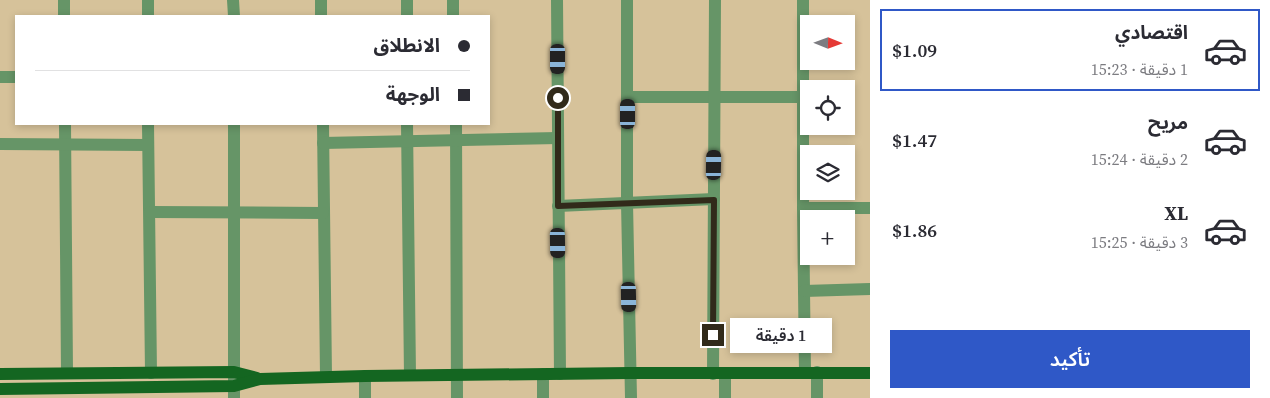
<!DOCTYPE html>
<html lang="ar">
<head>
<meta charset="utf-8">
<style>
	:root { --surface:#fff; --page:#f7f7f7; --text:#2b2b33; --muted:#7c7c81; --line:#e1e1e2; --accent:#2f58c7 }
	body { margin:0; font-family:"Source Serif 4","Noto Sans Arabic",serif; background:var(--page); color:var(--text); direction:rtl; height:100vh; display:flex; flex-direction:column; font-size:19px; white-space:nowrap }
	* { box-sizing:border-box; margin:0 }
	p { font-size:16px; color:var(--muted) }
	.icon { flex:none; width:28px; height:28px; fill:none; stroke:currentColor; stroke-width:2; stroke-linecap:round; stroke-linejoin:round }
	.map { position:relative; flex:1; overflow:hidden; direction:ltr }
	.side { display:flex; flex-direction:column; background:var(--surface); width:400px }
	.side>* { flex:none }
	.banner { position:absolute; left:15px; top:15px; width:475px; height:110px; border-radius:0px; box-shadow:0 2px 8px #0003; direction:rtl; display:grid; align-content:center; height:110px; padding:0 20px; background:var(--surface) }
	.needle { width:32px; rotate:91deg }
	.controls { position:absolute; left:800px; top:15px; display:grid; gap:10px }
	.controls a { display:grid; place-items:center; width:55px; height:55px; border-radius:0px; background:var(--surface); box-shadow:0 2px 8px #0003; font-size:25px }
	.end { position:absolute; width:22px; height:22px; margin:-11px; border:6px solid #312a1a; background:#fff; box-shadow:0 0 0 2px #fff }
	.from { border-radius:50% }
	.bubble { position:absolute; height:35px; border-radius:0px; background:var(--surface); box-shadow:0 2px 8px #0003; font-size:16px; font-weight:600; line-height:35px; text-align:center; direction:rtl }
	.car { position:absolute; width:15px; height:30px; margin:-15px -8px; border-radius:6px; box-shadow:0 0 4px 1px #0007; background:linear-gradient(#222 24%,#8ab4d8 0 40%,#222 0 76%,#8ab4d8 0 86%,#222 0) }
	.banner b { display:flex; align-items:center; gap:18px; height:48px; font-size:19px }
	.banner b+b { border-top:1px solid var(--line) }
	.banner i { width:12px; height:12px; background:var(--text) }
	ul { padding:9px 0 0; list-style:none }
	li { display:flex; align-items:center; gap:15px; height:82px; margin:0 10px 8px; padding:0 10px; border:2px solid transparent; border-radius:0px }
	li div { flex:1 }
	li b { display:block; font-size:19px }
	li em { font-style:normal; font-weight:600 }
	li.on { border-color:var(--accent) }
	li>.icon { width:45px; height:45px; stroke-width:1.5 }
	.cta { display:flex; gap:10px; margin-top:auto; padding:10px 20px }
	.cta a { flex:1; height:58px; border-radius:0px; background:var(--accent); color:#fff; font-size:20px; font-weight:600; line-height:58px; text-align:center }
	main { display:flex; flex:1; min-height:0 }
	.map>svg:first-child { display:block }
</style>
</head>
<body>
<main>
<section class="side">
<ul>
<li class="on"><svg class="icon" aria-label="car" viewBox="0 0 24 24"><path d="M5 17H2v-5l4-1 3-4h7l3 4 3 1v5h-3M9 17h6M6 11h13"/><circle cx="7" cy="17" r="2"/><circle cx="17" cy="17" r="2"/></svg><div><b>اقتصادي</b><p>1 دقيقة · 15:23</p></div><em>$1.09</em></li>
<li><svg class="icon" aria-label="car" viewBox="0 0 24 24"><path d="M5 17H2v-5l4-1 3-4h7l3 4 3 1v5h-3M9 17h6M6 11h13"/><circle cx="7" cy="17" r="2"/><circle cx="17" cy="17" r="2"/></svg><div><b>مريح</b><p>2 دقيقة · 15:24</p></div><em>$1.47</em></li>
<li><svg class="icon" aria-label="car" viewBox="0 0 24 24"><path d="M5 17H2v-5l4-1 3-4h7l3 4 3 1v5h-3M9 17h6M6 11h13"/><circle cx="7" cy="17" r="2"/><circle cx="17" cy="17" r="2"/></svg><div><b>XL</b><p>3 دقيقة · 15:25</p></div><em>$1.86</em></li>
</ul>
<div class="cta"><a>تأكيد</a></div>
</section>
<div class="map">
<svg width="870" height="398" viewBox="0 0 870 398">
	<rect width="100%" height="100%" fill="#d6c29a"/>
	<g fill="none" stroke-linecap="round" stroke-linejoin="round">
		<g stroke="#669567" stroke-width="12">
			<path d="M64 0V16"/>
			<path d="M148 0V16"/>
			<path d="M233 0 234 16"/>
			<path d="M321 0V16"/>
			<path d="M407 0V16"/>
			<path d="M453 0V16"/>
			<path d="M557 0 560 374"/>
			<path d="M627 0V203L631 398"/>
			<path d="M803 0V208L805 372"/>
			<path d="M0 77H16"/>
			<path d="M627 97H804"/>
			<path d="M65 124 67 373"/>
			<path d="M148 124 151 373"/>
			<path d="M323 124 326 376"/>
			<path d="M407 124 410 375"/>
			<path d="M456 124 457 398"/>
			<path d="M323 143 558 138"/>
			<path d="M0 144 148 145"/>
			<path d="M558 206 714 199"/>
			<path d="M803 208H870"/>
			<path d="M150 212 323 213"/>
			<path d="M804 291 870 289"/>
			<path d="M725 373V398"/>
			<path d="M543 374V398"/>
			<path d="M713 374 715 0"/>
			<path d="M234 398V124"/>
			<path d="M365 398V376"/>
			<path d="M817 398V372"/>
		</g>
		<g stroke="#146621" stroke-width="12">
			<path d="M0 374 234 372 257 378"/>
			<path d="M0 389 234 386 260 379 365 376 630 373H870"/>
		</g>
	</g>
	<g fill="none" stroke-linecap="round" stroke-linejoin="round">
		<path stroke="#312a1a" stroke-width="6" d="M558 98V206L714 200 713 335"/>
	</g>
</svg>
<div class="controls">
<a><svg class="needle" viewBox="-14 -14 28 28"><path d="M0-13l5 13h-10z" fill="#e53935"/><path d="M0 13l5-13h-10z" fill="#7c7c81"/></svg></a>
<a><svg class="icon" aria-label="locate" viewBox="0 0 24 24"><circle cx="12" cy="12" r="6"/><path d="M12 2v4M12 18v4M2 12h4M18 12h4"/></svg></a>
<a><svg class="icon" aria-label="layers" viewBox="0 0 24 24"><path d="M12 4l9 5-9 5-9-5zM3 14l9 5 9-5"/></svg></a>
<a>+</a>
</div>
<i class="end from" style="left:558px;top:98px"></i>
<i class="end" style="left:713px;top:335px"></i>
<div class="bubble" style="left:730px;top:318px;width:102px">1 دقيقة</div>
<i class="car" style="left:558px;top:59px;rotate:180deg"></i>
<i class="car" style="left:628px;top:114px;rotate:0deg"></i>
<i class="car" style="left:714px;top:165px;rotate:1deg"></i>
<i class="car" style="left:558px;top:243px;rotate:179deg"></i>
<i class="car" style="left:629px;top:297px;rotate:179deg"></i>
<div class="banner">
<b><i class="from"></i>الانطلاق</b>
<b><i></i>الوجهة</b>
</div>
</div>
</main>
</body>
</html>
